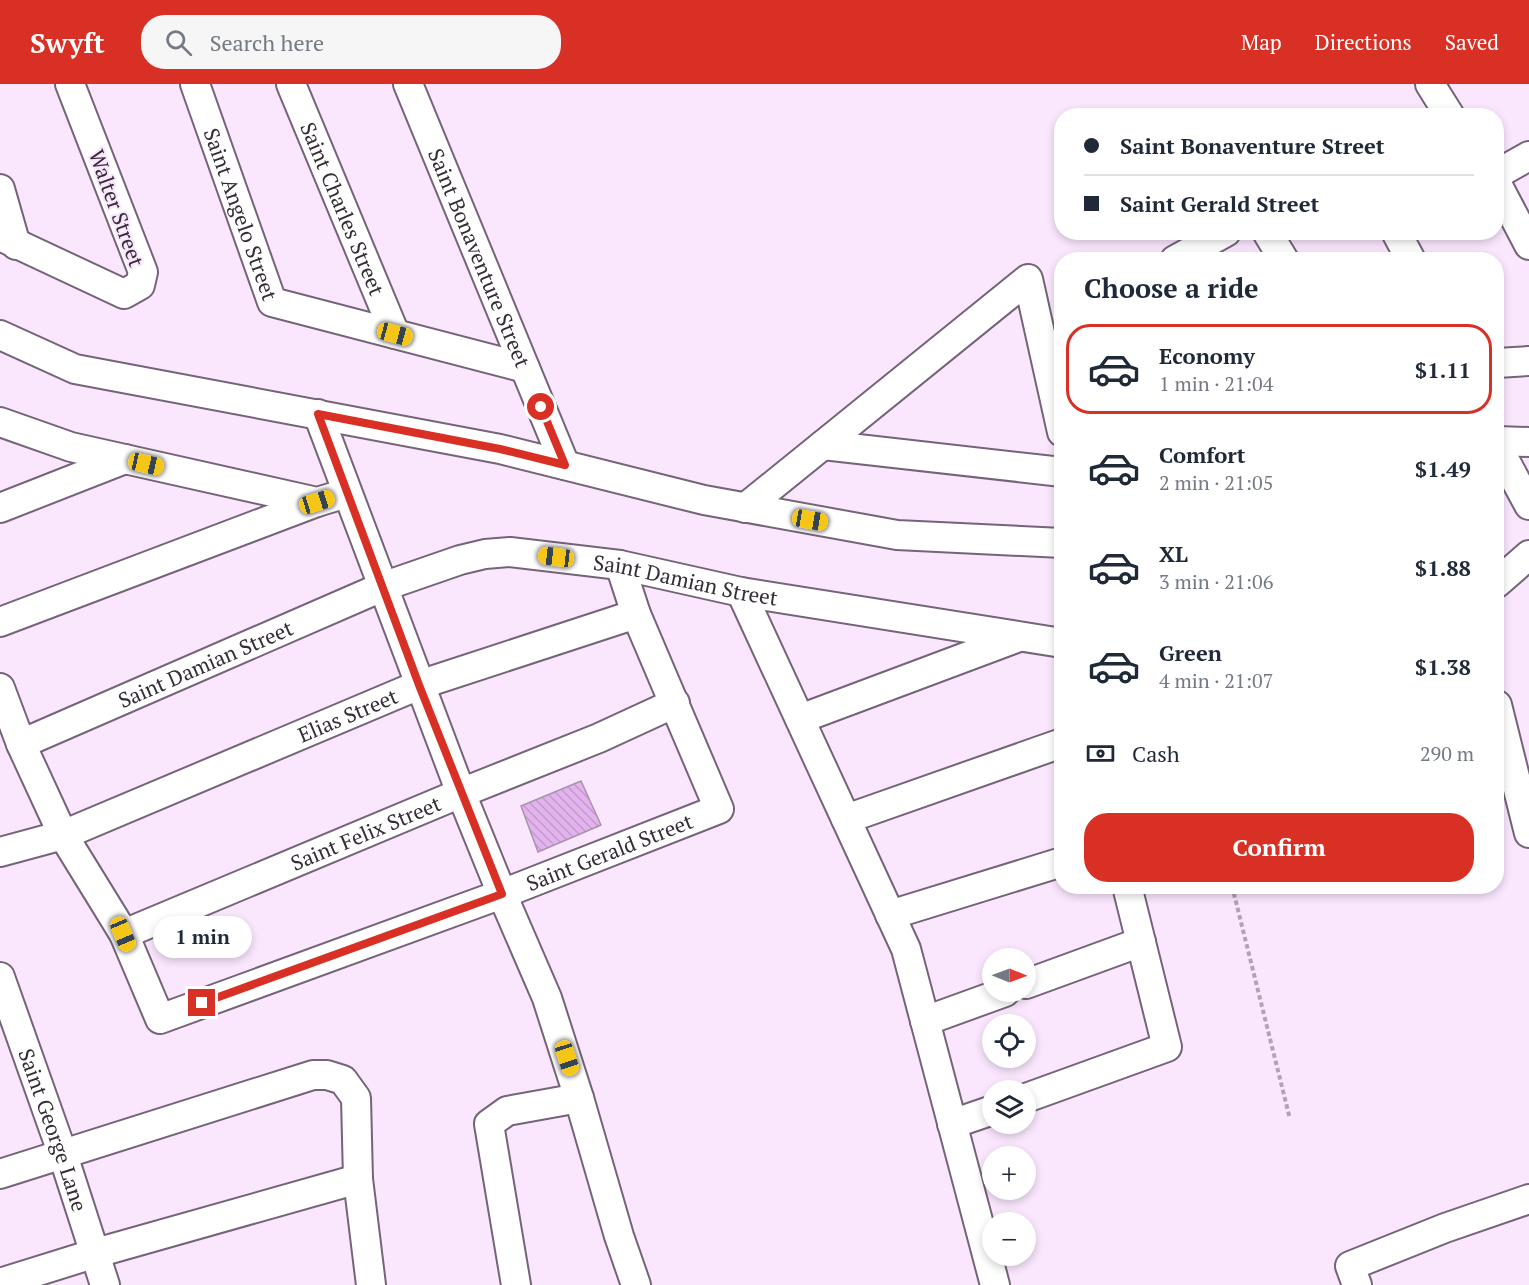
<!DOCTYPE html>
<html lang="en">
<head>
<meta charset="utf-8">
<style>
	:root { --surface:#fff; --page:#f6f6f7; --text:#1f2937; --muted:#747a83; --line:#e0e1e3; --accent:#d93025 }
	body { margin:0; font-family:"PT Serif",serif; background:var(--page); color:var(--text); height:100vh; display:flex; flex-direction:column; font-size:22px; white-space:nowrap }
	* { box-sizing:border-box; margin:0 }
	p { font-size:20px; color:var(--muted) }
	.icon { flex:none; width:33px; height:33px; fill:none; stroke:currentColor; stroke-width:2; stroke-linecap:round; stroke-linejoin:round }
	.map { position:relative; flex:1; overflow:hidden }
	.side { position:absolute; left:1054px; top:168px; width:450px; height:642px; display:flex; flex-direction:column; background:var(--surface); border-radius:24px; box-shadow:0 3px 9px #0003 }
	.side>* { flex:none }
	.guide { position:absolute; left:1054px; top:24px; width:450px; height:132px; border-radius:24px; box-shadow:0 3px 9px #0003; display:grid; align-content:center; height:132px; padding:0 30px; background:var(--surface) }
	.needle { width:39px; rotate:91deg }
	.buttons { position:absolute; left:982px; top:864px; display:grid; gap:12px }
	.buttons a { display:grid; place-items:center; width:54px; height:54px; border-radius:50%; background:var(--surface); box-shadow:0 3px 9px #0003; font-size:30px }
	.end { position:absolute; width:27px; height:27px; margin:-14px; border:8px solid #d93025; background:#fff; box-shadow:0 0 0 3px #fff }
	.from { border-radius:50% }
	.bubble { position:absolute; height:42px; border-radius:21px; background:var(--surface); box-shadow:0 3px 9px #0003; font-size:20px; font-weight:700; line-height:42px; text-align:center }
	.car { position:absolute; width:18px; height:36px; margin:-18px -9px; border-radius:8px; box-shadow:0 0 4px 2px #0007; background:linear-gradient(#f5c518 24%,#345 0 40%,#f5c518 0 76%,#345 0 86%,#f5c518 0) }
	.guide b { display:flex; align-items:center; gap:21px; height:57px; font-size:22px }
	.guide b+b { border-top:2px solid var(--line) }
	.guide i { width:15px; height:15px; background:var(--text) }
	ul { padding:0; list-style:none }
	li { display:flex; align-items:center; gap:18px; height:90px; margin:0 12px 9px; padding:0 18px; border:3px solid transparent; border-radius:24px }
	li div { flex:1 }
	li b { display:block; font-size:22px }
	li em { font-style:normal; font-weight:700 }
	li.selected { border-color:var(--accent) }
	li>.icon { width:54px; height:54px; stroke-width:1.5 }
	h2 { padding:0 30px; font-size:27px; line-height:72px }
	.pay { display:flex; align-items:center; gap:15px; height:66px; padding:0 30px; font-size:22px }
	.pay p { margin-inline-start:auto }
	.button { display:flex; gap:12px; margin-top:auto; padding:12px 30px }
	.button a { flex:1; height:69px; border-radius:24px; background:var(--accent); color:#fff; font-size:24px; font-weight:700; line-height:69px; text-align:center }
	header { display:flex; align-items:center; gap:36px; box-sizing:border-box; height:84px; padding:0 30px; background:var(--accent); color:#fff }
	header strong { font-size:28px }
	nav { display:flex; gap:33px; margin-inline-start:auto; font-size:21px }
	.search { width:420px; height:54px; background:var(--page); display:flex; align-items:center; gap:15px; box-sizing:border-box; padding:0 21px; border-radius:24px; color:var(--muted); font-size:22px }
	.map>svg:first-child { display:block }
</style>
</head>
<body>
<header>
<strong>Swyft</strong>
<div class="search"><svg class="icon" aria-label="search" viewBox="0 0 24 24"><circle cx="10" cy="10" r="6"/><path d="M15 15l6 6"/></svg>Search here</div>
<nav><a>Map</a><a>Directions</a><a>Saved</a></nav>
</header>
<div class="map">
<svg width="1529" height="1201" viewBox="0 0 1529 1201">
	<defs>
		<pattern id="building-back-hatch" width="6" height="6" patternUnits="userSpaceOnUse" patternTransform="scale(1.5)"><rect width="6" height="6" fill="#e3b3ee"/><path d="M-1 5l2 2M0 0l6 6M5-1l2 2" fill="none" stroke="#c39acd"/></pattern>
	</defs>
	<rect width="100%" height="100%" fill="#fae7fe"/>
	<path fill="url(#building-back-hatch)" stroke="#a794aa" stroke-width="1.5" d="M581 697 601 741 538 768 521 722Z"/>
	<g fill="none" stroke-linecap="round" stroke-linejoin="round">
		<g stroke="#756479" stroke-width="32">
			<g id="minor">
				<path id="s1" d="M195 0 272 218 525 284"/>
				<path id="s2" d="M291 0 395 250"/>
				<path id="s3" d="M408 0 565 381"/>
				<path d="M1430 0 1450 32"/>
				<path d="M1497 90 1529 72"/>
				<path d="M1497 100 1529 161"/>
				<path d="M0 105 16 161"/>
				<path d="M1267 148 1284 176"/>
				<path d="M1396 148 1411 176"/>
				<path d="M0 152 124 210 140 201 143 188 70 0"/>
				<path d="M1175 176 1226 148"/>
				<path d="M0 251 75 285 500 365 704 416 897 451 1062 459"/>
				<path d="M1497 279 1529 277"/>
				<path d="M318 330 461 709 502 810 547 914 579 1014 619 1152 636 1201"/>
				<path d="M0 338 71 363 317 418 347 409"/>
				<path d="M1497 357 1529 358"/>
				<path d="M823 361 1062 388"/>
				<path d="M1497 362 1529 421"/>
				<path d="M0 424 125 375"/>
				<path d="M745 424 1028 195 1062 348"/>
				<path d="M1497 499 1529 471"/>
				<path d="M741 508 906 865 995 1201"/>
				<path d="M0 538 317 418"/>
				<path id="s4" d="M0 604 21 660 63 751 124 850 160 935 502 810 719 725 636 530 620 481"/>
				<path d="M1497 621 1529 749"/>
				<path d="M800 635 1019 553"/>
				<path id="s5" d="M21 660 382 503 460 476 485 470 510 468 620 481 741 508 1062 559"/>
				<path d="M846 735 1062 659"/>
				<path id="s6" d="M0 768 63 751 419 601 636 530"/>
				<path d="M890 831 1062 778"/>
				<path id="s7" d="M124 850 461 709 599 654 675 619"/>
				<path id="s8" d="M0 893 63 1071 105 1201"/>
				<path d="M1026 900 1141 858"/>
				<path d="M925 937 1005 908"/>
				<path d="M1026 1014 1167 963 1127 802"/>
				<path d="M952 1040 993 1026"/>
				<path d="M0 1090 313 991H327L343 996 356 1014 358 1095 371 1201"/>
				<path d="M0 1199 96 1169 358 1095"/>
				<path d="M516 1201 489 1040 507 1027 579 1014"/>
				<path d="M1357 1201 1350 1182 1445 1144 1529 1115"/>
			</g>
		</g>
		<path stroke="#b1a3b4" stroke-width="4" stroke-dasharray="4.5 3" stroke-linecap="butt" d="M1232 802 1290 1035"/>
		<use href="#minor" stroke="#fff" stroke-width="28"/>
	</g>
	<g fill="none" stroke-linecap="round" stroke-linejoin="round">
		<path stroke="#d93025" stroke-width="8" d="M202 919 502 810 419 601 318 330 500 365 565 381 541 323"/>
	</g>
	<g text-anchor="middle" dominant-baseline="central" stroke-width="4.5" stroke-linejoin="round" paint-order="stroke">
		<g font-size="21" fill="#342d36" stroke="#fae7fe">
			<text transform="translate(117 124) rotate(70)">Walter Street</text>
			<text stroke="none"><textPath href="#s2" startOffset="135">Saint Charles Street</textPath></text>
			<text stroke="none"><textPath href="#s1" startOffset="138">Saint Angelo Street</textPath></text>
			<text stroke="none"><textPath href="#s3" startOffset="188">Saint Bonaventure Street</textPath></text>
			<text stroke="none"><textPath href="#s5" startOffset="705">Saint Damian Street</textPath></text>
			<text stroke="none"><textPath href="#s5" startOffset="201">Saint Damian Street</textPath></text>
			<text stroke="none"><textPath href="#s6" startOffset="374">Elias Street</textPath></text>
			<text stroke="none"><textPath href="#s7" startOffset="262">Saint Felix Street</textPath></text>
			<text stroke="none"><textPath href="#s4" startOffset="848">Saint Gerald Street</textPath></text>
			<text stroke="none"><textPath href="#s8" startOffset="162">Saint George Lane</textPath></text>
		</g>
	</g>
</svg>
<div class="buttons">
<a><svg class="needle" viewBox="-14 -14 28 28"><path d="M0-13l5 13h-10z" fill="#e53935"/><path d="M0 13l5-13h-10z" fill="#747a83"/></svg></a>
<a><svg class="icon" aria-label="locate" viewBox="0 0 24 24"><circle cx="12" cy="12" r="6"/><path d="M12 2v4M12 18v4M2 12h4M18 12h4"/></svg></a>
<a><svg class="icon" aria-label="layers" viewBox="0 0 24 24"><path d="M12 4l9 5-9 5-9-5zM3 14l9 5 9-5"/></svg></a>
<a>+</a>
<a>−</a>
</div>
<i class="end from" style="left:541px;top:323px"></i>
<i class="end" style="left:202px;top:919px"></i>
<div class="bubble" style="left:153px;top:832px;width:99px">1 min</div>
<i class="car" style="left:395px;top:250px;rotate:105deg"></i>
<i class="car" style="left:146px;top:380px;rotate:103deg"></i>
<i class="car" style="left:317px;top:418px;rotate:73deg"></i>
<i class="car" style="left:810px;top:436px;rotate:100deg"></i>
<i class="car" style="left:556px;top:473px;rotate:277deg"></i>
<i class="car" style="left:123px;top:850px;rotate:157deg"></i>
<i class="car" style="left:567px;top:974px;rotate:162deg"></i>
<div class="guide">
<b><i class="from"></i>Saint Bonaventure Street</b>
<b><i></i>Saint Gerald Street</b>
</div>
<section class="side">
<h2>Choose a ride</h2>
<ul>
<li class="selected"><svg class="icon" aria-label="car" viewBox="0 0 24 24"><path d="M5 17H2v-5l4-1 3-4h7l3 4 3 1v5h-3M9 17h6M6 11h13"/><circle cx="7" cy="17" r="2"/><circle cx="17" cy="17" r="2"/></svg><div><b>Economy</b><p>1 min · 21:04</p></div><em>$1.11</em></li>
<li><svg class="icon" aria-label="car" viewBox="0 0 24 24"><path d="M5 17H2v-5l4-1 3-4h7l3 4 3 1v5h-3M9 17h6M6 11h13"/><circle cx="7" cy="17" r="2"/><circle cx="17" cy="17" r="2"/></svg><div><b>Comfort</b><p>2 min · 21:05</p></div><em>$1.49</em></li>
<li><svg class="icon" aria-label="car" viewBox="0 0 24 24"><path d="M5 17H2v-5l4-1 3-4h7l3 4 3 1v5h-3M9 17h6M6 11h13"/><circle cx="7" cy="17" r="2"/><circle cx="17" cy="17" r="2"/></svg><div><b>XL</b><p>3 min · 21:06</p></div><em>$1.88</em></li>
<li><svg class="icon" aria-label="car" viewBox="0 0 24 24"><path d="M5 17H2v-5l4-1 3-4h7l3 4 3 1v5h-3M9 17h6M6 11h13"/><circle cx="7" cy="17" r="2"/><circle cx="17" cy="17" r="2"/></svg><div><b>Green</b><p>4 min · 21:07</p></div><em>$1.38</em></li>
</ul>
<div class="pay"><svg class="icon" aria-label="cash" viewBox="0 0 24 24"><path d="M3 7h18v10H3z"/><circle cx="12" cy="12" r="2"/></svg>Cash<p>290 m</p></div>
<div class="button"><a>Confirm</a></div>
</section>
</div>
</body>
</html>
